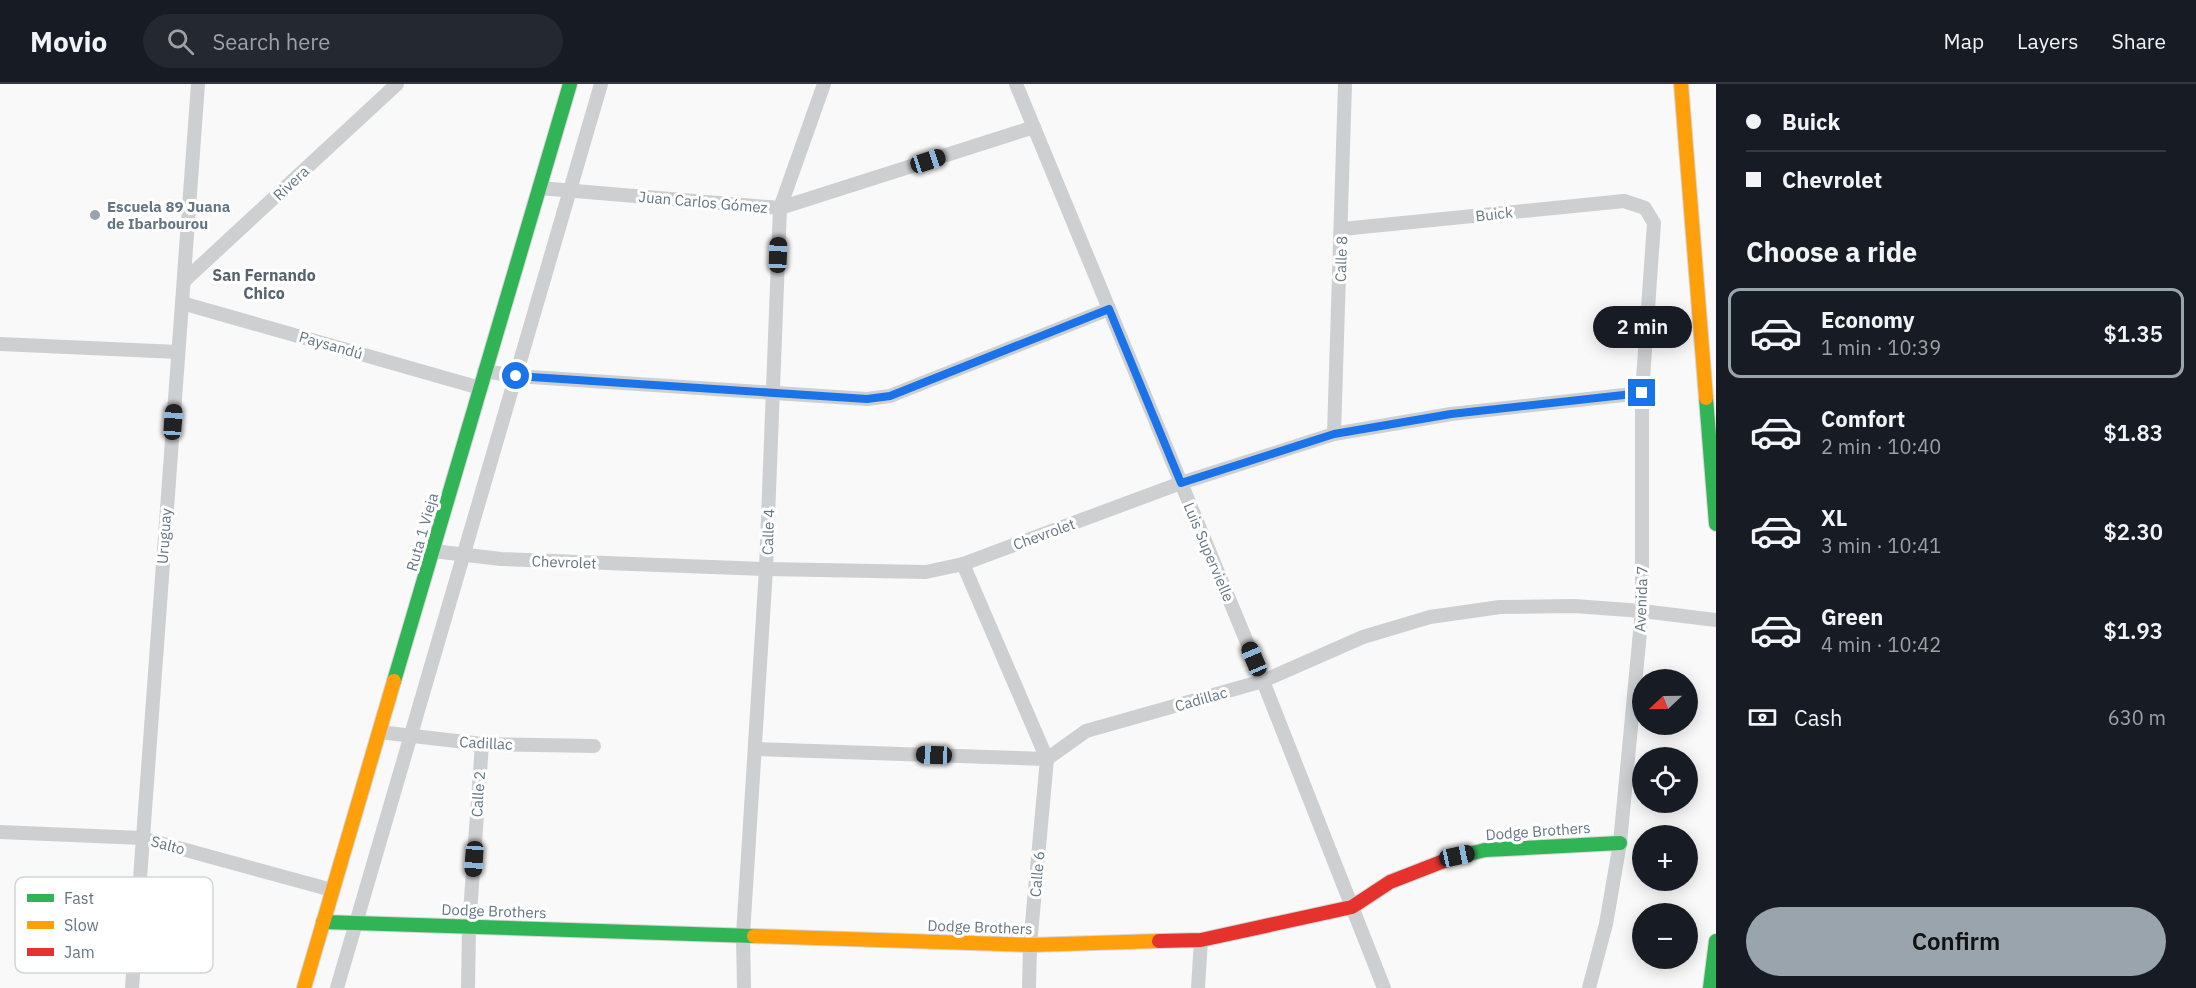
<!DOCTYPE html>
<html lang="en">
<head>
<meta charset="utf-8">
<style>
	:root { --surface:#171b24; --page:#242831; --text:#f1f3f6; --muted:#9ea1a6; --line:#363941; --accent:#99a4ac }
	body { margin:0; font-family:"IBM Plex Sans",sans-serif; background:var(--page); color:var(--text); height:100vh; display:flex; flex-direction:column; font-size:22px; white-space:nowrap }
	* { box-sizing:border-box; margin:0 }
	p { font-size:20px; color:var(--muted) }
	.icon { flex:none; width:33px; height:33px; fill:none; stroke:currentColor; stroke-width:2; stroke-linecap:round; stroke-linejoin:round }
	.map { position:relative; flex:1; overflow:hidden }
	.drawer { display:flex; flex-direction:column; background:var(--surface); width:480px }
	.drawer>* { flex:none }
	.hud { display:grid; align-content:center; height:132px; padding:0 30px; background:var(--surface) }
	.needle { width:39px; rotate:248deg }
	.buttons { position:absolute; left:1632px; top:585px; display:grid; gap:12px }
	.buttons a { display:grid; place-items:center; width:66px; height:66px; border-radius:50%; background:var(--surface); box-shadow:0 3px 15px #0003; font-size:30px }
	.end { position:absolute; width:27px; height:27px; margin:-14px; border:8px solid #1a73e8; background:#fff; box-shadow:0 0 0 3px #fff }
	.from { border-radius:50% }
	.bubble { position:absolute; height:42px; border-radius:21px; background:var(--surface); box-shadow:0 3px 15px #0003; font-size:20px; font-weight:600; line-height:42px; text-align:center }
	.car { position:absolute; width:18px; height:36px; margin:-18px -9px; border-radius:8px; box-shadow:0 0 4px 2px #0007; background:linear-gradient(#222 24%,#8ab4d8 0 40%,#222 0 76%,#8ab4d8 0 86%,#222 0) }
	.hud b { display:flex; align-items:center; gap:21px; height:57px; font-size:22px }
	.hud b+b { border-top:2px solid var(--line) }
	.hud i { width:15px; height:15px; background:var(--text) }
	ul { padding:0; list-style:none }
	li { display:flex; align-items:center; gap:18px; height:90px; margin:0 12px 9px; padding:0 18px; border:3px solid transparent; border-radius:12px }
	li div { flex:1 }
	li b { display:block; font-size:22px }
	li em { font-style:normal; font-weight:600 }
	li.current { border-color:var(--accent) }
	li>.icon { width:54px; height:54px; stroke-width:1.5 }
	h2 { padding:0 30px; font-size:27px; line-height:72px }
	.pay { display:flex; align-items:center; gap:15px; height:66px; padding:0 30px; font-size:22px }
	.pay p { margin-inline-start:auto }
	.cta { display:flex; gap:12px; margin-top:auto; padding:12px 30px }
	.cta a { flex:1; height:69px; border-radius:36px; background:var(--accent); color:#111; font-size:24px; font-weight:600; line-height:69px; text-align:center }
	header { display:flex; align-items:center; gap:36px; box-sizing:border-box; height:84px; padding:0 30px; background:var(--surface); border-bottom:2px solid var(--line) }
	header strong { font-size:28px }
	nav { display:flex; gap:33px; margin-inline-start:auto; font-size:21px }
	.search { width:420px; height:54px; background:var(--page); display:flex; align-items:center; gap:15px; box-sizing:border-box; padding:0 21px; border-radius:33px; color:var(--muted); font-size:22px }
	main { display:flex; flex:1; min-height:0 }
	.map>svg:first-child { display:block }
</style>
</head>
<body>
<header>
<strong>Movio</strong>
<div class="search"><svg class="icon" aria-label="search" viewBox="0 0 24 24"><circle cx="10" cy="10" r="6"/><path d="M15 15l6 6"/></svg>Search here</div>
<nav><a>Map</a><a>Layers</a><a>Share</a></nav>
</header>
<main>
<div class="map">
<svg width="1716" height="904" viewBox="0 0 1716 904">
	<rect width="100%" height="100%" fill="#f9f9f9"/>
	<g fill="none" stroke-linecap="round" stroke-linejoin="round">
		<g stroke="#d5d6d7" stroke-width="16">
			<g id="fast">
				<path d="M1706 314 1716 440"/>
				<path d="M394 597 570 0"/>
				<path d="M1449 775 1485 766 1620 759"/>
				<path d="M323 838 754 852"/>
				<path d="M1710 904 1716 857"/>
			</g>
		</g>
		<g stroke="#d5d6d7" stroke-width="16">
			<g id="slow">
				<path d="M1681 0 1706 314"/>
				<path d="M754 852 1030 861 1159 857"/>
				<path d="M304 904 394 597"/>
			</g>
		</g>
		<g stroke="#d5d6d7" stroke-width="16">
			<path id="jam" d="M1159 857 1201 856 1352 823 1390 798 1449 775"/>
		</g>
		<g stroke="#cecfd0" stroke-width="14">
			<path d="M1016 0 1263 597 1384 904"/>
			<path d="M539 104 780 124 1034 43"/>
			<path d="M1342 145 1624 117 1645 124 1654 139 1642 309V527L1620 759 1606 840 1589 904"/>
			<path d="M184 197 397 0"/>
			<path d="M182 219 480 304"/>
			<path d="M0 260 178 268"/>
			<path d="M484 287 516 292 867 315 890 312 1109 225"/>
			<path d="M1334 350 1345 0"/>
			<path d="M433 467 501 475 766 485 926 488 963 480 1181 399 1334 350 1451 330 1642 309"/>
			<path d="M963 480 1047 675 1030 861 1029 904"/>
			<path d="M379 648 482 660 594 662"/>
			<path d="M755 665 1047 675 1086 647 1263 597 1363 553 1430 533 1500 523 1574 522 1642 527 1716 536"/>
			<path d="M0 748 142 754 332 806"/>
			<path d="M132 904 198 0"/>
			<path d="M337 904 601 0"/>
			<path d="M468 904 469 843 482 660"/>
			<path d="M744 904 743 851 766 485 780 124 824 0"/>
			<path d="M1198 904 1201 856"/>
		</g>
		<use href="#fast" stroke="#30b455" stroke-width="14"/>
		<use href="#slow" stroke="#ff9f0a" stroke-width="14"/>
		<use href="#jam" stroke="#e5322d" stroke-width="14"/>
	</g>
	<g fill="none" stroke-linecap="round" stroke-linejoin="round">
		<path stroke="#1a73e8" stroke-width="8" d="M516 292 867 315 890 312 1109 225 1181 399 1334 350 1451 330 1642 309"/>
	</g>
	<circle fill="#99a4ac" stroke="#fff" stroke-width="2" cx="95" cy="131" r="6"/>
	<g text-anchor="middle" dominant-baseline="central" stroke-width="6" stroke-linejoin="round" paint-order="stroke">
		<g font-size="15" fill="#657683" stroke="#fff">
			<text transform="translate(291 99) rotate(-43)">Rivera</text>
			<text transform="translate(703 118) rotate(5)">Juan Carlos Gómez</text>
			<text transform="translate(1494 130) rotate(-6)">Buick</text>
			<text transform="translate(1341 175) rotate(-88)">Calle 8</text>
			<text transform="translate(331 261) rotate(16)">Paysandú</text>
			<text transform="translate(422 448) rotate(-74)">Ruta 1 Vieja</text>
			<text transform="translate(768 448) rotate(-88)">Calle 4</text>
			<text transform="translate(1044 450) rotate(-20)">Chevrolet</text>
			<text transform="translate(164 452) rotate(-86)">Uruguay</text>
			<text transform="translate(1209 468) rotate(67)">Luis Supervielle</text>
			<text transform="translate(564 478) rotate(2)">Chevrolet</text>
			<text transform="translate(1641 515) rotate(-88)">Avenida 7</text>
			<text transform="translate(1201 615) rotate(-16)">Cadillac</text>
			<text transform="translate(486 659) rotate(3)">Cadillac</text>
			<text transform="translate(478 710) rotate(-86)">Calle 2</text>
			<text transform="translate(1538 747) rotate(-4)">Dodge Brothers</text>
			<text transform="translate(168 761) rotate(15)">Salto</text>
			<text transform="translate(1037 790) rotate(-85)">Calle 6</text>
			<text transform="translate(494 827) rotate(2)">Dodge Brothers</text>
			<text transform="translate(980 843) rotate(2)">Dodge Brothers</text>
		</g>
		<g font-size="15" font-weight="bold" fill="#657683" stroke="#fff" text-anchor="start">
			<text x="107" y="122">Escuela 89 Juana<tspan x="107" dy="17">de Ibarbourou</tspan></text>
		</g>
		<g font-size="16" font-weight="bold" fill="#57646e" stroke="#fff">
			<text x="264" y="191">San Fernando<tspan x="264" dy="18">Chico</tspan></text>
		</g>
	</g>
	<rect x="15" y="793" width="198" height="96" rx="9" fill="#fff" stroke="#d1d6da" stroke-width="1.5"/>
	<rect x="27" y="810" width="27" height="8" fill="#30b455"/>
	<rect x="27" y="837" width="27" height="8" fill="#ff9f0a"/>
	<rect x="27" y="864" width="27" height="8" fill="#e5322d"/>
	<g font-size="16" fill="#657683">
		<text x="64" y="820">Fast</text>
		<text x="64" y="847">Slow</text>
		<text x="64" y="874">Jam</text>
	</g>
</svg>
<div class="buttons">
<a><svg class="needle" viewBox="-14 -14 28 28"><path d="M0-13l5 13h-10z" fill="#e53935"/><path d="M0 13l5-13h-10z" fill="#9ea1a6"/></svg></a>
<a><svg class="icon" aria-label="locate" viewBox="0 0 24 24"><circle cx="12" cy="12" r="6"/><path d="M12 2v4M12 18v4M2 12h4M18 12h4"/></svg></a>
<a>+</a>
<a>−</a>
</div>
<i class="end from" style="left:516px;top:292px"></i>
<i class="end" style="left:1642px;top:309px"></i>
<div class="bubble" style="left:1593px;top:222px;width:99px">2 min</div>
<i class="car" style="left:928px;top:77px;rotate:72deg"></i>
<i class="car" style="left:778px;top:171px;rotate:2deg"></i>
<i class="car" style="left:173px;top:338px;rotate:4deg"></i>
<i class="car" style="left:1254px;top:575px;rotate:337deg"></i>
<i class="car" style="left:934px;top:671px;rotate:272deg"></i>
<i class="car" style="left:1457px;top:772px;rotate:78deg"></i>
<i class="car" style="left:474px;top:775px;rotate:184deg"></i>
</div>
<section class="drawer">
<div class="hud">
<b><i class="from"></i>Buick</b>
<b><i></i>Chevrolet</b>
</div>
<h2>Choose a ride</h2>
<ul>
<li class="current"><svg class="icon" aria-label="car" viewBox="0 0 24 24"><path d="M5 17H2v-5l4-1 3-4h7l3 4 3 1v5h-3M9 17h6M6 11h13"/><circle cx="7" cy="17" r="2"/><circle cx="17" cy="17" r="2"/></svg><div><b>Economy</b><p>1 min · 10:39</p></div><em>$1.35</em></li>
<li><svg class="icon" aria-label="car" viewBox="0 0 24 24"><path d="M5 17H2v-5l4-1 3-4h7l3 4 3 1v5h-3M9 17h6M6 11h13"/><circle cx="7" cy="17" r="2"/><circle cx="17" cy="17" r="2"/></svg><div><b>Comfort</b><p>2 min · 10:40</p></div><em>$1.83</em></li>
<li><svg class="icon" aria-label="car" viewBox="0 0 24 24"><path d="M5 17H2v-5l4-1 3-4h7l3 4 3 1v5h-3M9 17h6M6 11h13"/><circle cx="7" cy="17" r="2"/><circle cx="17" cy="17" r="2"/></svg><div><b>XL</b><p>3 min · 10:41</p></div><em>$2.30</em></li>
<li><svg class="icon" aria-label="car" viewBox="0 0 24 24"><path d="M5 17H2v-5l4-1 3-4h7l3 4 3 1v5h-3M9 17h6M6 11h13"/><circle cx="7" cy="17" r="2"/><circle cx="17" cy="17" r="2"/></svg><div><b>Green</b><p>4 min · 10:42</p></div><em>$1.93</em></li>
</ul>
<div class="pay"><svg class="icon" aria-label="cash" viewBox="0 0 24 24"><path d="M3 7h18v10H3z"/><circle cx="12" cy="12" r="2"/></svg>Cash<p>630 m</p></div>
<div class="cta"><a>Confirm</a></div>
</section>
</main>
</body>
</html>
